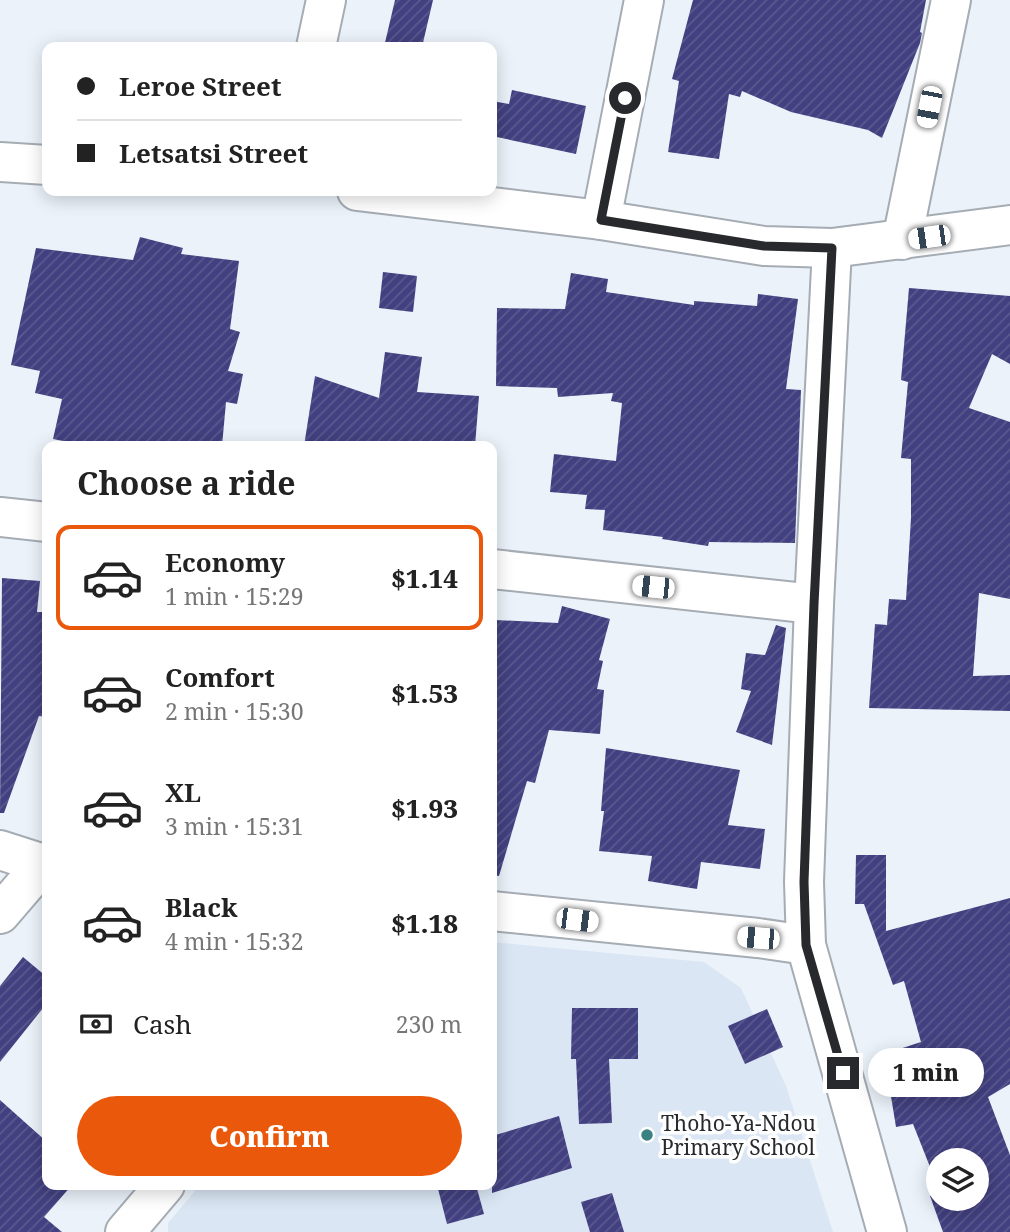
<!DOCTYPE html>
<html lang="en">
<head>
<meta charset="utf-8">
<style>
	:root { --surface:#fff; --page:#f6f6f6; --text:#222; --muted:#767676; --line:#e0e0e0; --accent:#ea580c }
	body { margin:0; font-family:"Noto Serif",serif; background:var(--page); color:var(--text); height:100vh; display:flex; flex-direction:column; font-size:26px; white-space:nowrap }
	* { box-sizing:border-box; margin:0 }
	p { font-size:23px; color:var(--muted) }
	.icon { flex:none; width:38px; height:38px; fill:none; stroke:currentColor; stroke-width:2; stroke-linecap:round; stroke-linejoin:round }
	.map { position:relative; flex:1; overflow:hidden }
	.sheet { position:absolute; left:42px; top:441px; width:455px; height:749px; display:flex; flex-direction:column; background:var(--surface); border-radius:14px; box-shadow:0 4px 18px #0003 }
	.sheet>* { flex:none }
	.banner { position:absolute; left:42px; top:42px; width:455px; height:154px; border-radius:14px; box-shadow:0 4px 18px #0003; display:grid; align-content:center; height:154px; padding:0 35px; background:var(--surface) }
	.buttons { position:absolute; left:926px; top:1148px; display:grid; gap:14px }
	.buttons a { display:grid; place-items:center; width:63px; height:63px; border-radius:50%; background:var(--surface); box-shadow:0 4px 18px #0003; font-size:35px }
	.end { position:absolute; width:32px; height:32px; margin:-16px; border:9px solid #27292c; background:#fff; box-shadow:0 0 0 4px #fff }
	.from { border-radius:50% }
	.bubble { position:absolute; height:49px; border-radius:24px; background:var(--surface); box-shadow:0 4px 18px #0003; font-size:23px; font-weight:800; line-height:49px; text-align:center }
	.car { position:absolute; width:21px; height:42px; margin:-21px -10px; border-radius:9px; box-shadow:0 0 5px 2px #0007; background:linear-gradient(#fff 24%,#345 0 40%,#fff 0 76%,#345 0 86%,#fff 0) }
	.banner b { display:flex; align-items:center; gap:24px; height:66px; font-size:26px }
	.banner b+b { border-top:2px solid var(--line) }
	.banner i { width:18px; height:18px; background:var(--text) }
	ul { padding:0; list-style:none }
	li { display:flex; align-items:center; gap:21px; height:105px; margin:0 14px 10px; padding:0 21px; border:4px solid transparent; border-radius:14px }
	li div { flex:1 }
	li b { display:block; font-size:26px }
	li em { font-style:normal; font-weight:800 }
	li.on { border-color:var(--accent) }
	li>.icon { width:63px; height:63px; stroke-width:1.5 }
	h2 { padding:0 35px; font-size:32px; line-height:84px }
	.pay { display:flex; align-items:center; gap:18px; height:77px; padding:0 35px; font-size:26px }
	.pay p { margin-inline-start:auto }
	.cta { display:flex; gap:14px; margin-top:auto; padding:14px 35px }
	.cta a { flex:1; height:80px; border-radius:42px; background:var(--accent); color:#fff; font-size:28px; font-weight:800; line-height:80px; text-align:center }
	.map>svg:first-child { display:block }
</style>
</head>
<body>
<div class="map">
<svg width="1010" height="1232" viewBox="0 0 1010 1232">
	<defs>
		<pattern id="building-hatch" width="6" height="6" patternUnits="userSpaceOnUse" patternTransform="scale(1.75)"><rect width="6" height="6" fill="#424080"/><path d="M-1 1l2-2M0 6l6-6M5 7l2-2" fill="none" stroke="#5b598d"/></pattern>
	</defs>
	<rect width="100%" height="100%" fill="#ebf2fa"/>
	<path fill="#dae6f4" d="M492 942 704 962 741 988 786 1086 833 1232H168V1223L200 1185H492Z"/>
	<g fill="url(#building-hatch)">
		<path d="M395 0H433L422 47H384Z"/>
		<path d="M693 0H926L920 32 922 33 920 43 882 138 868 130 791 112 742 91 740 97 729 94 719 159 668 152 679 81 672 79Z"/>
		<path d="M512 90 586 106 576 154 492 136V101L509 104Z"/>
		<path d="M140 237 183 248 181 254 239 261 230 329 240 332 228 371 243 374 237 404 226 402 222 446H118L94 443 93 446H89L53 439 62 399 35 393 40 371 11 365 36 248 133 260Z"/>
		<path d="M383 272 417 276 413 312 379 308Z"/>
		<path d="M571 273 608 279 606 292 694 305V301L757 306 758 294 798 299 786 389 801 390 795 543 709 542 708 546 662 539 663 537 603 530 605 510 585 509 587 495 550 492 554 454 616 461 622 403 611 401 613 393 558 397 557 388 496 386 497 308 565 309Z"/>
		<path d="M909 288 1010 296V364L992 354 969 408 1010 422V599L979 593 973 676 1010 675V711L869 708 875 624 887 625 889 599 906 600 911 518V459L901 458 908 382 901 380Z"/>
		<path d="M385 352 422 357 417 392 479 396 475 446H304L315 376 379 398Z"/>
		<path d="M2 578 40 581 37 612H47V717L39 716 4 813H0Z"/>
		<path d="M562 606 610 619 599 660 603 661 597 689 604 690 600 734 549 730 535 783 527 781 499 876 492 875V694L495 620 558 623Z"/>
		<path d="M776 625 786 628 772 745 736 732 751 691 741 689 746 653 765 655Z"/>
		<path d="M606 748 740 770 728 825 765 829 760 869 701 862 697 889 648 881 652 856 599 851 604 811H601Z"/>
		<path d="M856 855H886V931L1010 898V1084L988 1097 1010 1155V1232H943L930 1196 938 1194V1199H976V1160H938V1187L913 1124 896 1127 884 1054 921 1042 904 981 893 985 864 904H855Z"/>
		<path d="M23 957 47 977V1003L0 1062V986Z"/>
		<path d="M572 1008H638V1059H609L612 1123 579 1124 576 1059H571Z"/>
		<path d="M767 1009 783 1047 745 1064 728 1026Z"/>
		<path d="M0 1100 47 1142V1185H72L44 1217 62 1232H0Z"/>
		<path d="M559 1116 572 1168 492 1193V1136Z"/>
		<path d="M437 1185H476L484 1214 447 1224Z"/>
		<path d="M612 1193 624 1232H590L581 1202Z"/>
	</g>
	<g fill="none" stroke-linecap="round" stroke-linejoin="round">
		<g stroke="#a6acb4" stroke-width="42">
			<g id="minor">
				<path d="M316 47 326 0"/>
				<path d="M0 162 47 165"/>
				<path d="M357 191 601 220 764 246 832 248 1010 225"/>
				<path d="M601 220 644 0"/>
				<path d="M902 240 951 0"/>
				<path d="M832 248 814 604 804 882 806 945 887 1232"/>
				<path d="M0 517 47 522"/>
				<path d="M492 569 814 604"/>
				<path d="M0 850 47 865"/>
				<path d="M492 911 758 938 806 945"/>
				<path d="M0 914 43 864"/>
				<path d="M125 1232 165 1185"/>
			</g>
		</g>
		<use href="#minor" stroke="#fff" stroke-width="38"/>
	</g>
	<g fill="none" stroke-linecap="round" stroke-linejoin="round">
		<path stroke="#27292c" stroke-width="9" d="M625 98 601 220 764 246 832 248 814 604 804 882 806 945 843 1073"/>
	</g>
	<circle fill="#398182" stroke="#fefefe" stroke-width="2.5" cx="647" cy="1135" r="7"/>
	<g text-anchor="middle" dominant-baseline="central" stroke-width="7" stroke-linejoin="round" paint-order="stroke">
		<g font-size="21" fill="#27292c" stroke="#fefefe" text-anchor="start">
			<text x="661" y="1123">Thoho-Ya-Ndou<tspan x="661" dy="24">Primary School</tspan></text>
		</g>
	</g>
</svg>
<div class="buttons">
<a><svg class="icon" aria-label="layers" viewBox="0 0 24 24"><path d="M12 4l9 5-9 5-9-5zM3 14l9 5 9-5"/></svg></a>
</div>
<i class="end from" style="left:625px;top:98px"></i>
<i class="end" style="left:843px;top:1073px"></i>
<div class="bubble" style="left:868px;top:1048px;width:116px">1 min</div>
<i class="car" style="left:929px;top:107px;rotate:191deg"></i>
<i class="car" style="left:929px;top:237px;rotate:262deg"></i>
<i class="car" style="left:653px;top:587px;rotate:276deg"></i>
<i class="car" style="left:577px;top:920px;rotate:97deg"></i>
<i class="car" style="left:758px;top:938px;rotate:275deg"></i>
<div class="banner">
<b><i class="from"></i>Leroe Street</b>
<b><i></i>Letsatsi Street</b>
</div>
<section class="sheet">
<h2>Choose a ride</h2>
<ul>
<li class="on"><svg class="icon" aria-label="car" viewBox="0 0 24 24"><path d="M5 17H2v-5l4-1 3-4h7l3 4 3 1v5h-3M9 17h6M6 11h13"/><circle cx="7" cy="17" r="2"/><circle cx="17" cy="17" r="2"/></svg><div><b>Economy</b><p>1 min · 15:29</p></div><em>$1.14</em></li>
<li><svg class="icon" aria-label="car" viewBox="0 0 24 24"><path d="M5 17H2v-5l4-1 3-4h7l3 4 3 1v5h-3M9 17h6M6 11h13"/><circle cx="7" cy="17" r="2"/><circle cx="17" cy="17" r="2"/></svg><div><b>Comfort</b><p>2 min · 15:30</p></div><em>$1.53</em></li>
<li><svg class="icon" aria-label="car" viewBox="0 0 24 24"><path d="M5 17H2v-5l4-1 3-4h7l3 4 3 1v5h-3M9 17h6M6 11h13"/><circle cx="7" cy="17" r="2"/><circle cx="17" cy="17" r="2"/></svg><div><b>XL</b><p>3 min · 15:31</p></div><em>$1.93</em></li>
<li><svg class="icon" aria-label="car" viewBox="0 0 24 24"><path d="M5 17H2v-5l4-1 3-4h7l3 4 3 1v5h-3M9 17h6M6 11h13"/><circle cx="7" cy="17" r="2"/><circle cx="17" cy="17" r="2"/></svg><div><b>Black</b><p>4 min · 15:32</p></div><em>$1.18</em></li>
</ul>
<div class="pay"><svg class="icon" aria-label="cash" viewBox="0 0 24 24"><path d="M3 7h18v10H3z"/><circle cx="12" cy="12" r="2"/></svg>Cash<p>230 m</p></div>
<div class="cta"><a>Confirm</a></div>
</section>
</div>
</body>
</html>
